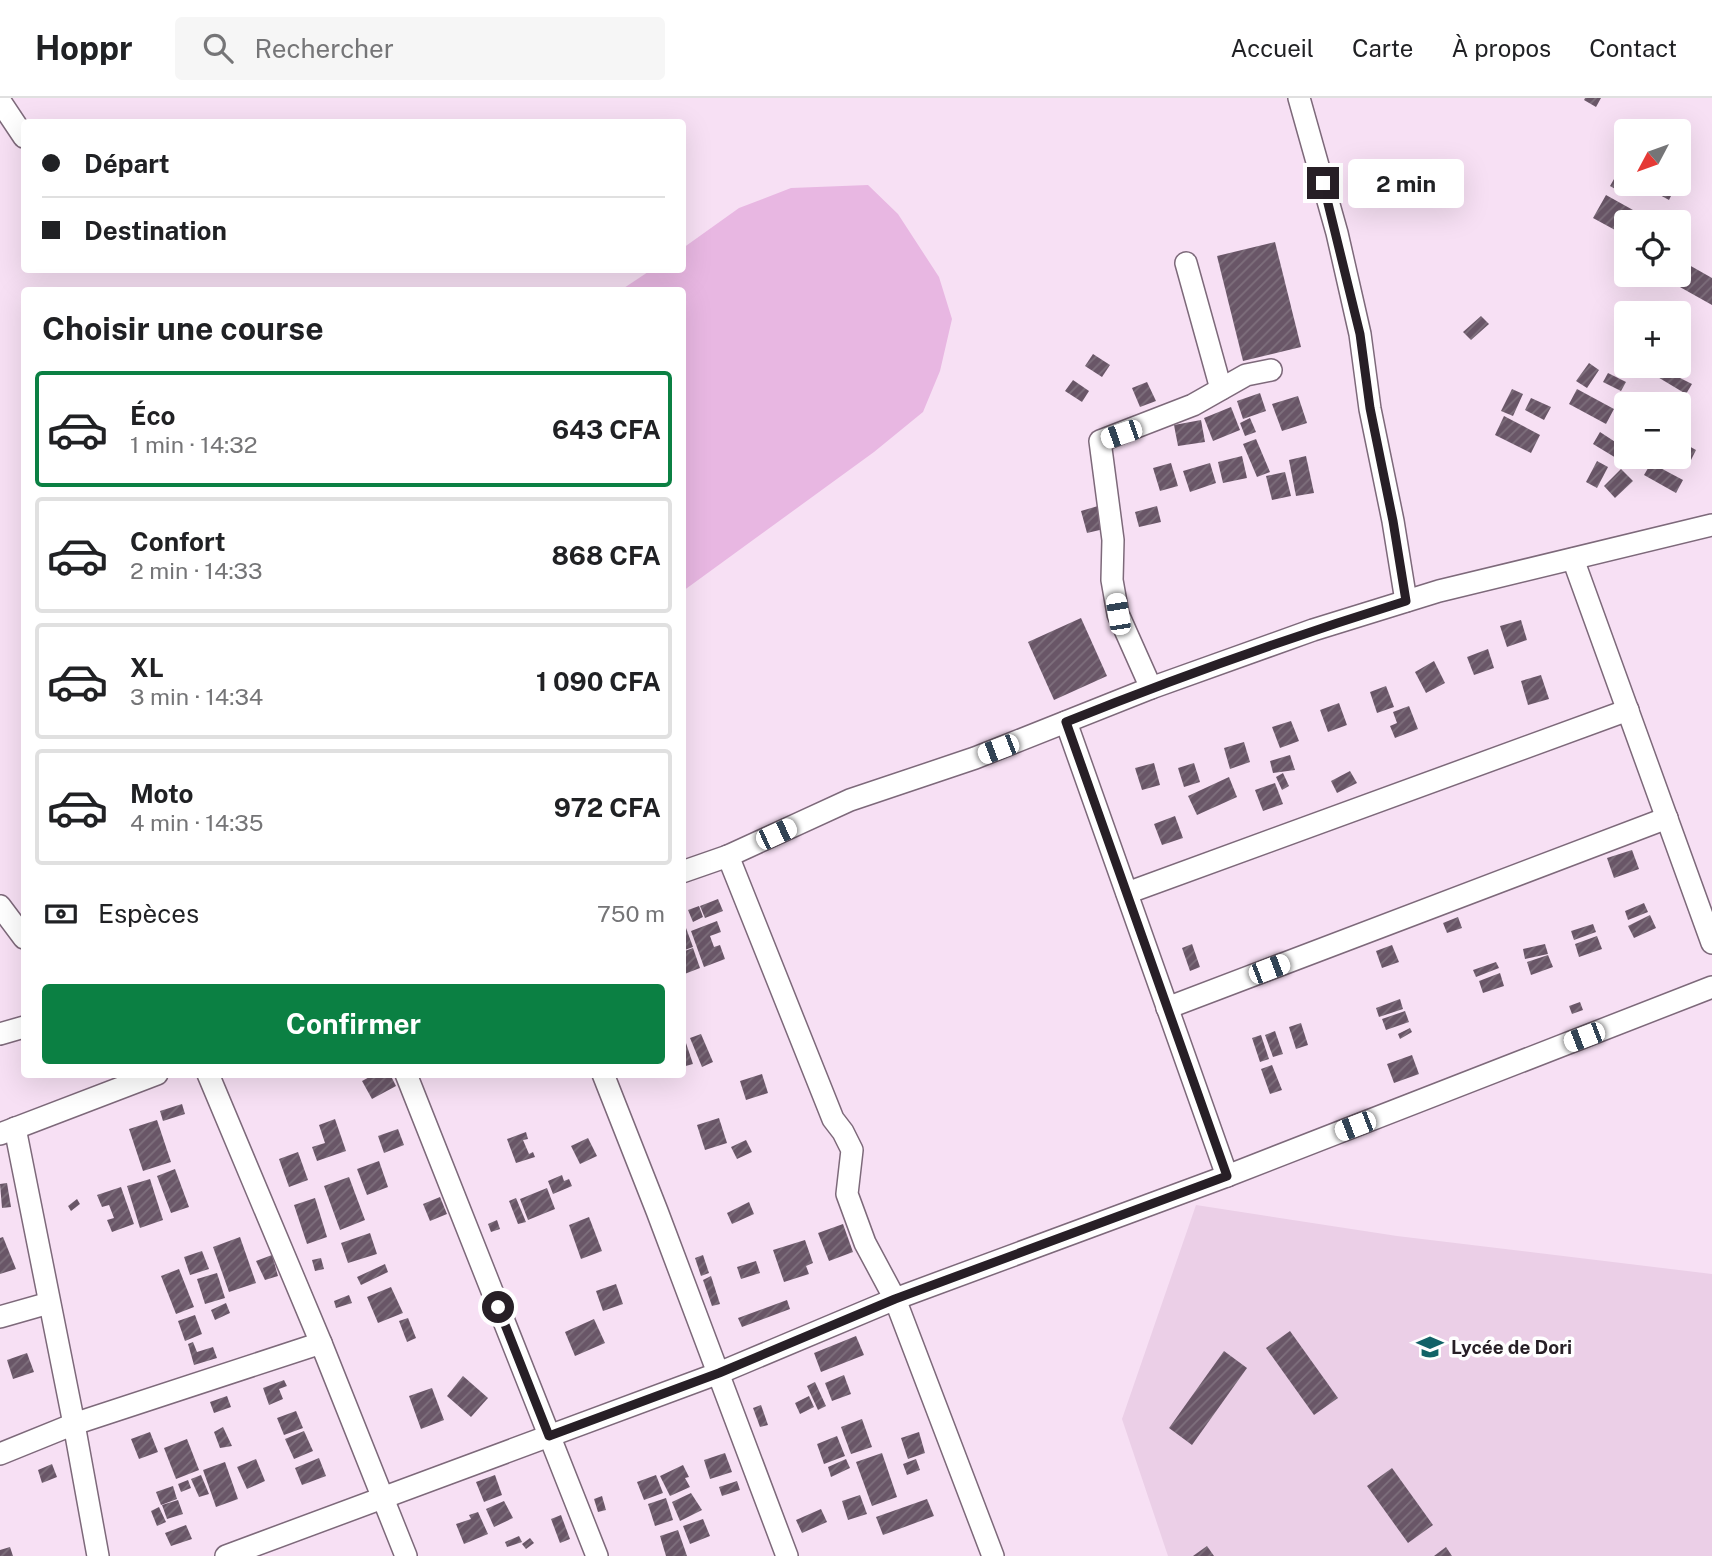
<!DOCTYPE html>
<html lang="fr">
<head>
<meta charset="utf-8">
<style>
	:root { --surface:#fff; --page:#f6f6f6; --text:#202124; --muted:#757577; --line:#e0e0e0; --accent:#0b8043 }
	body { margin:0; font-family:"Public Sans",sans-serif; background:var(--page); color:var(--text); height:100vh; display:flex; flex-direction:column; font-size:26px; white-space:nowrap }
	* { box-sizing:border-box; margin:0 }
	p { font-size:23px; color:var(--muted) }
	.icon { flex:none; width:38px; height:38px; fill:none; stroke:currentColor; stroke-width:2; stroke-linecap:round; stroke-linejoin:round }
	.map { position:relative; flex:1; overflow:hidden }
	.panel { position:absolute; left:21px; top:189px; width:665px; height:791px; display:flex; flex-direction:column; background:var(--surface); border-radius:7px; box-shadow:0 7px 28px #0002 }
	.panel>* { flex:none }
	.guide { position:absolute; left:21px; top:21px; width:665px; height:154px; border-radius:7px; box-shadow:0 7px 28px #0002; display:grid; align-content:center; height:154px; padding:0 21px; background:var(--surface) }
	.needle { width:46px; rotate:229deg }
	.controls { position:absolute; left:1614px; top:21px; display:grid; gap:14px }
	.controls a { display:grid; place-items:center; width:77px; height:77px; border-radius:7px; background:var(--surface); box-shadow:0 7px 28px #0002; font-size:35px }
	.end { position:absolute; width:32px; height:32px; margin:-16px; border:9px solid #271f26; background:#fff; box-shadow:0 0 0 4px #fff }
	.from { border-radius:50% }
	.bubble { position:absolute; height:49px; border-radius:7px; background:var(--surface); box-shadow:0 7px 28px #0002; font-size:23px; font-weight:700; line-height:49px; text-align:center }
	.car { position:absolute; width:21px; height:42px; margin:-21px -10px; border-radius:9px; box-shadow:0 0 5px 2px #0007; background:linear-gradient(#fff 24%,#345 0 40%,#fff 0 76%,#345 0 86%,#fff 0) }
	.guide b { display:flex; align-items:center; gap:24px; height:66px; font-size:26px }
	.guide b+b { border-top:2px solid var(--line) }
	.guide i { width:18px; height:18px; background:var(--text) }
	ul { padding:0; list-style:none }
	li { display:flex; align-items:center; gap:21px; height:116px; margin:0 14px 10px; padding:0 7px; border:4px solid var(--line); border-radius:7px }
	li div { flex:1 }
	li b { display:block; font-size:26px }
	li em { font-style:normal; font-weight:700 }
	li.active { border-color:var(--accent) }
	li>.icon { width:63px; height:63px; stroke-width:1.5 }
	h2 { padding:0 21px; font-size:32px; line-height:84px }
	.pay { display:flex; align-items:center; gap:18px; height:77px; padding:0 21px; font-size:26px }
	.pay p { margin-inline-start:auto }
	.button { display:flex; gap:14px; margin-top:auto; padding:14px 21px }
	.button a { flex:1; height:80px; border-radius:7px; background:var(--accent); color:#fff; font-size:28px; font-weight:700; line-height:80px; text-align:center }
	header { display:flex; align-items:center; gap:42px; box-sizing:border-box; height:98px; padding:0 35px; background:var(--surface); border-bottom:2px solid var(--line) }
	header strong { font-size:33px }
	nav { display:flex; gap:38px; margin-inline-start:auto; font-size:24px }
	.search { width:490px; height:63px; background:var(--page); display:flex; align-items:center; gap:18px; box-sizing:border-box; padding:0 24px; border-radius:7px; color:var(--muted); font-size:26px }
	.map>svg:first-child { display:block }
</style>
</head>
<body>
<header>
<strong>Hoppr</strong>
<div class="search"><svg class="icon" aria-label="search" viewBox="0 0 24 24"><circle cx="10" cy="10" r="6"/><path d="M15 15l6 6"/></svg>Rechercher</div>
<nav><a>Accueil</a><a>Carte</a><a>À propos</a><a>Contact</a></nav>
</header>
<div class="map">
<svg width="1712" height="1458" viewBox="0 0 1712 1458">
	<defs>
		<pattern id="building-hatch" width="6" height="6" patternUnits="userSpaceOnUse" patternTransform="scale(1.75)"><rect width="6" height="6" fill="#695667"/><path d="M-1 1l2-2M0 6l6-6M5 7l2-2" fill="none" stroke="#7e707d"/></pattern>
	</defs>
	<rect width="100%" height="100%" fill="#f7e0f4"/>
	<path fill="#ebcfe7" d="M1196 1107 1397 1138 1712 1176V1458H1168L1122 1321Z"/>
	<path fill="#e8b7e2" d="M868 87 898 116 939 179 952 221 940 273 923 314 874 354 683 493 682 192H621L651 172H682L683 150 739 110 791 90Z"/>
	<g fill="url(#building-hatch)">
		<path d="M1585 0H1601L1596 9 1584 2Z"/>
		<path d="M1618 74 1626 79V86H1630L1624 96 1610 88Z"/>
		<path d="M1648 86H1677L1669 102 1647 90Z"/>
		<path d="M1606 97 1642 117 1639 124H1626V138L1593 120Z"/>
		<path d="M1275 144 1301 249 1243 263 1217 158Z"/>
		<path d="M1682 163 1712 180V207L1671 184 1675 177H1678V170Z"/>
		<path d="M1481 218 1489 226 1471 242 1463 234Z"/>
		<path d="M1093 256 1110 267 1102 279 1085 268Z"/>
		<path d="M1589 265 1599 272 1587 290 1576 283Z"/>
		<path d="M1656 268 1692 286 1686 296 1651 275Z"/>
		<path d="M1608 275 1626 284 1621 293 1603 284Z"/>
		<path d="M1073 282 1089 293 1082 304 1065 293Z"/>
		<path d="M1147 284 1156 303 1140 309 1132 290Z"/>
		<path d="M1512 291 1523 296 1513 318 1501 313Z"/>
		<path d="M1577 291 1614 311 1606 326 1569 306Z"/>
		<path d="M1260 295 1266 313 1243 321 1237 303Z"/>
		<path d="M1298 298 1307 325 1282 333 1272 306Z"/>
		<path d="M1645 298 1661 306H1641Z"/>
		<path d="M1531 300 1551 309 1544 322 1525 312Z"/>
		<path d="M1673 302 1686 307 1679 328 1678 306H1672Z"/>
		<path d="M1231 309 1240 332 1213 343 1204 320Z"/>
		<path d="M1504 318 1540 337 1531 355 1495 337Z"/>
		<path d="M1250 320 1256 334 1245 338 1240 325Z"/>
		<path d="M1201 322 1205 344 1178 348 1174 327Z"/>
		<path d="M1600 334 1626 351V359H1630L1626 366 1593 346Z"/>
		<path d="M1256 341 1270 374 1257 379 1243 346Z"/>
		<path d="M1678 342 1696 352 1691 362 1678 355Z"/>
		<path d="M1242 358 1247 380 1223 385 1218 364Z"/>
		<path d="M1306 358 1314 395 1296 398 1289 362Z"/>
		<path d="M1597 363 1608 369 1597 390 1586 384Z"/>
		<path d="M1171 365 1178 388 1160 393 1153 370Z"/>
		<path d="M1210 365 1216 385 1190 394 1183 373Z"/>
		<path d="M1651 365 1683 382 1676 395 1644 377Z"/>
		<path d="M1621 371 1633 383 1615 400 1604 388Z"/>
		<path d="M1285 374 1291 398 1272 402 1266 378Z"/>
		<path d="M1098 408 1104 431 1087 435 1081 413Z"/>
		<path d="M1157 408 1161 424 1139 429 1135 414Z"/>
		<path d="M1081 520 1107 578 1054 602 1028 544Z"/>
		<path d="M1521 522 1527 542 1507 549 1500 528Z"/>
		<path d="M1488 551 1494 570 1474 577 1467 559Z"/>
		<path d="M1434 563 1445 585 1426 595 1415 574Z"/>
		<path d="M1541 577 1549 601 1528 607 1521 583Z"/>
		<path d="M1386 588 1394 609 1377 615 1370 594Z"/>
		<path d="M1339 605 1347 627 1328 634 1320 612Z"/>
		<path d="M1409 608 1418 631 1395 640 1390 628 1397 625 1393 614Z"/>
		<path d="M1291 623 1299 643 1280 650 1272 629Z"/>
		<path d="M1244 644 1250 664 1230 671 1224 650Z"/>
		<path d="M1290 657 1295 672 1273 675 1270 663Z"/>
		<path d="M1154 665 1160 687 1142 692 1135 670Z"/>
		<path d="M1194 665 1200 684 1184 689 1178 670Z"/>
		<path d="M1350 673 1357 685 1337 695 1331 683Z"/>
		<path d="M1283 675 1289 688 1282 692 1276 679Z"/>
		<path d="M1229 679 1237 699 1197 717 1188 698Z"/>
		<path d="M1275 685 1283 706 1263 713 1255 692Z"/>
		<path d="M1175 718 1183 740 1162 747 1154 726Z"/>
		<path d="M1632 752 1639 771 1614 780 1607 760Z"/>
		<path d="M718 801 723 813 705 820 700 808Z"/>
		<path d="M1644 805 1648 814 1628 822 1625 813Z"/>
		<path d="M699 808 703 819 693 824 688 812Z"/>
		<path d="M1650 817 1656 830 1634 840 1628 828Z"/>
		<path d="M1458 819 1462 830 1447 835 1443 825Z"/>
		<path d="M717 823 721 834 710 838 714 849 720 847 725 861 704 869 691 833Z"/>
		<path d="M1593 826 1596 834 1574 842 1571 833Z"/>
		<path d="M686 830 693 849 682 853V831Z"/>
		<path d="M1597 838 1602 851 1579 859 1575 846Z"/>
		<path d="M1192 846 1200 869 1190 873 1182 850Z"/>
		<path d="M1545 846 1548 856 1525 861 1523 851Z"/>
		<path d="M1392 847 1399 864 1382 870 1376 853Z"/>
		<path d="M693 850 700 870 682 877V854Z"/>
		<path d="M1548 857 1553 869 1531 877 1527 864Z"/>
		<path d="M1496 864 1499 870 1476 879 1473 872Z"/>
		<path d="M1500 875 1504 888 1483 895 1479 883Z"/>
		<path d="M1400 901 1403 911 1379 919 1376 910Z"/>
		<path d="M1580 904 1583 912 1572 916 1569 908Z"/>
		<path d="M1405 913 1409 924 1386 932 1382 921Z"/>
		<path d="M1301 925 1308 947 1296 951 1289 929Z"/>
		<path d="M1410 930 1412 934 1400 941 1398 936Z"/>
		<path d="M1275 933 1283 956 1273 959 1265 937Z"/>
		<path d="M701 936 713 964 702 969 690 940Z"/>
		<path d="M1261 937 1269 961 1260 964 1252 940Z"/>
		<path d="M686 945 693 966 682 969V946Z"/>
		<path d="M1412 957 1419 976 1394 985 1387 966Z"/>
		<path d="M1272 967 1282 992 1270 996 1261 971Z"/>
		<path d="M375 976H390L396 988 372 1001 362 983Z"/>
		<path d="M762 976 768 995 746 1002 740 983Z"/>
		<path d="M182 1006 185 1016 163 1023 160 1013Z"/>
		<path d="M719 1020 727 1045 705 1052 697 1027Z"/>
		<path d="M335 1021 346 1053 317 1063 312 1049 325 1045 319 1027Z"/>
		<path d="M157 1022 171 1064 143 1073 129 1031Z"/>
		<path d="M398 1031 404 1047 384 1055 378 1038Z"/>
		<path d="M526 1034 528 1041 523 1042 529 1056 533 1054 535 1059 516 1065 507 1041Z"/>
		<path d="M588 1040 597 1058 580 1066 571 1048Z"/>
		<path d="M746 1042 752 1054 737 1061 731 1049Z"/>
		<path d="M298 1054 308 1082 289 1089 279 1061Z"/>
		<path d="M379 1063 388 1089 367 1097 357 1071Z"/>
		<path d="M175 1071 189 1109 171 1115 157 1078Z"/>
		<path d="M562 1077 564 1083 569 1081 572 1088 553 1096 548 1083Z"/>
		<path d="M349 1079 365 1122 340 1132 324 1088Z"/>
		<path d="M150 1081 163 1122 140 1130 127 1088Z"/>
		<path d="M7 1085 11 1109 2 1110 0 1086Z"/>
		<path d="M121 1089 134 1126 112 1134 107 1122 114 1120 109 1107 102 1109 97 1097Z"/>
		<path d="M547 1090 555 1111 528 1122 520 1101Z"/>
		<path d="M440 1099 447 1116 430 1123 423 1106Z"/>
		<path d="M315 1100 327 1139 307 1146 294 1107Z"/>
		<path d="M516 1100 526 1124 518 1126 509 1103Z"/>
		<path d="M77 1101 80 1106 71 1113 68 1108Z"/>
		<path d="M749 1104 754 1116 732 1126 727 1115Z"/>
		<path d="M589 1119 602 1153 581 1161 569 1127Z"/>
		<path d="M497 1122 500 1131 491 1134 488 1126Z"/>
		<path d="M843 1126 853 1154 829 1163 818 1135Z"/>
		<path d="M370 1135 377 1156 348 1165 341 1145Z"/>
		<path d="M3 1139 16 1171 0 1176V1140Z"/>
		<path d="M240 1139 256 1185 229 1194 213 1149Z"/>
		<path d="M805 1142 813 1165 806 1168 809 1176 784 1184 773 1152Z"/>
		<path d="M202 1153 209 1171 190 1177 184 1159Z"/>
		<path d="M272 1157 278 1178 265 1182 256 1163Z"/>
		<path d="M703 1157 709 1175 701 1178 695 1160Z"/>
		<path d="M321 1160 324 1171 315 1173 312 1162Z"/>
		<path d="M756 1163 760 1175 741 1181 737 1169Z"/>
		<path d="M385 1166 388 1174 361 1187 357 1179Z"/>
		<path d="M179 1171 194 1209 176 1216 161 1178Z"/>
		<path d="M217 1175 225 1200 205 1206 197 1181Z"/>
		<path d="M711 1178 720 1206 712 1208 703 1182Z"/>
		<path d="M616 1186 623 1206 603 1213 596 1193Z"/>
		<path d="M391 1189 403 1215 378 1225 367 1199Z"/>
		<path d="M349 1197 352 1205 336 1210 334 1203Z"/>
		<path d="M787 1202 790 1211 742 1229 738 1220Z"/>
		<path d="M226 1205 230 1215 215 1222 211 1212Z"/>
		<path d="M195 1217 202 1236 185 1243 178 1223Z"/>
		<path d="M408 1220 416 1240 407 1244 399 1223Z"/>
		<path d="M594 1221 605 1245 575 1258 565 1234Z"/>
		<path d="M1290 1233 1338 1300 1314 1317 1266 1250Z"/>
		<path d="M856 1238 864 1257 821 1274 814 1255Z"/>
		<path d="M193 1244 197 1254 213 1249 217 1260 194 1267 188 1246Z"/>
		<path d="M1224 1253 1247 1270 1192 1347 1169 1330Z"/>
		<path d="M27 1255 34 1274 13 1281 7 1262Z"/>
		<path d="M844 1277 851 1296 832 1303 825 1285Z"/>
		<path d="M463 1278 488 1300 471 1319 447 1298Z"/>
		<path d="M284 1282 287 1288 279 1291 283 1301 269 1307 263 1290Z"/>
		<path d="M815 1284 826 1308 818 1312 807 1288Z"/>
		<path d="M432 1290 444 1322 421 1331 409 1298Z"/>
		<path d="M227 1298 231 1309 214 1315 210 1304Z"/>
		<path d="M809 1298 814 1309 800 1316 795 1305Z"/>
		<path d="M761 1307 768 1327 760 1329 753 1310Z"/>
		<path d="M296 1313 303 1330 284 1337 277 1320Z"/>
		<path d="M862 1321 872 1349 851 1356 841 1329Z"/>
		<path d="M223 1329 232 1348 220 1350 214 1334Z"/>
		<path d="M304 1333 313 1353 294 1361 285 1341Z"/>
		<path d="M150 1334 158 1354 139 1361 131 1341Z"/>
		<path d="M919 1334 925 1355 908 1361 901 1340Z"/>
		<path d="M837 1338 845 1358 824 1366 817 1346Z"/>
		<path d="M187 1341 199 1372 176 1381 164 1350Z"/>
		<path d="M725 1355 732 1374 710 1381 704 1362Z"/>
		<path d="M882 1355 897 1399 872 1408 856 1364Z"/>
		<path d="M319 1360 326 1378 302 1387 295 1370Z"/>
		<path d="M256 1361 265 1383 247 1391 237 1369Z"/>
		<path d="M846 1361 850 1370 831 1379 828 1369Z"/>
		<path d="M916 1361 920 1372 907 1377 903 1366Z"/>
		<path d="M225 1364 238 1401 216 1409 203 1372Z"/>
		<path d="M52 1366 57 1379 42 1385 38 1372Z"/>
		<path d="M683 1367 689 1379 685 1380 690 1389 670 1398 660 1378Z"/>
		<path d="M1392 1370 1433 1427 1408 1445 1367 1388Z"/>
		<path d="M201 1377 209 1396 199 1399 191 1381Z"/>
		<path d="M495 1377 502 1397 484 1404 476 1384Z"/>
		<path d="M656 1377 663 1395 644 1402 637 1384Z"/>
		<path d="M188 1382 191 1390 181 1394 178 1386Z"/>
		<path d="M737 1383 740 1392 722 1398 719 1389Z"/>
		<path d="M173 1388 177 1401 161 1407 156 1394Z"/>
		<path d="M691 1395 702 1412 680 1423 672 1404Z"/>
		<path d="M860 1397 867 1416 848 1422 842 1403Z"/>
		<path d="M602 1398 606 1412 598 1414 594 1401Z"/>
		<path d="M666 1400 673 1422 655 1428 648 1406Z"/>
		<path d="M927 1401 934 1418 883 1437 876 1419Z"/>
		<path d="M178 1402 183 1416 167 1421 162 1407Z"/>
		<path d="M504 1403 513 1420 494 1429 486 1411Z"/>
		<path d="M159 1409 166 1424 157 1428 151 1413Z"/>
		<path d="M821 1411 827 1424 802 1435 796 1422Z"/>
		<path d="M478 1414 488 1436 464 1446 456 1426 471 1421 469 1417Z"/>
		<path d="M561 1417 570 1441 560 1445 551 1421Z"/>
		<path d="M703 1421 710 1438 690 1446 683 1428Z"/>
		<path d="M186 1427 192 1441 171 1448 165 1435Z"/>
		<path d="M678 1432 687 1458H666L660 1438Z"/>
		<path d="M519 1438 522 1444 507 1449 505 1444Z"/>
		<path d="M530 1440 534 1445 526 1451 522 1446Z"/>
		<path d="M1207 1448 1214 1458H1193Z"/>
		<path d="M10 1449 13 1458H0V1452Z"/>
		<path d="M1446 1449 1452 1458H1434Z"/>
	</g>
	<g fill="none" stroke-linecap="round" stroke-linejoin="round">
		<g stroke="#7d697a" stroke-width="24">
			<g id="minor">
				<path d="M1299 0 1337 135 1360 236 1370 311 1393 423 1406 503"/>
				<path d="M0 3 24 39"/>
				<path d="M1186 165 1221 291"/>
				<path d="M1573 461 1712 845"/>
				<path d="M1151 590 1118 516 1112 482 1113 442 1100 343 1193 307 1246 277 1271 272"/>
				<path d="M1066 624 1227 1078"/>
				<path d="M728 758 833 1021 843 1034 852 1052 847 1096 865 1145 895 1201 993 1458"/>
				<path d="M682 774 728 758 850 702 975 660 1151 590 1313 532 1439 493 1712 427"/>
				<path d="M1127 795 1628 612"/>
				<path d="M0 808 24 840"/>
				<path d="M1167 910 1667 720"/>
				<path d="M0 936 24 929"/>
				<path d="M208 976 321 1245 406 1458"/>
				<path d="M406 976 597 1458"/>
				<path d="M603 976 657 1113 787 1458"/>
				<path d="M15 1030 74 1326 98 1458"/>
				<path d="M0 1036 157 976"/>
				<path d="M0 1219 49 1205"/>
				<path d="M0 1356 74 1326 321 1245"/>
				<path d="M226 1458 719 1275 895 1201 1227 1078 1712 889"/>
			</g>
		</g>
		<use href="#minor" stroke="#fff" stroke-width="21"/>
	</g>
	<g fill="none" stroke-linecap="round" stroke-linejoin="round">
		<path stroke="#271f26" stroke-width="9" d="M498 1209 549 1338 719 1275 895 1201 1227 1078 1066 624C1178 579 1291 539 1406 503L1393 423 1370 310 1360 236 1323 85"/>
	</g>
	<defs>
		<g id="school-bare" transform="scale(2.1)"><path d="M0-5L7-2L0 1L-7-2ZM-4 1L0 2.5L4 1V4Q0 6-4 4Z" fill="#126267" stroke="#fff" stroke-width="2.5" paint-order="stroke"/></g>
	</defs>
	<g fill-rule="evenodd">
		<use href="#school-bare" x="1430" y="1249"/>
	</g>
	<g text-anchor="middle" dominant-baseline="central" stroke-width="7" stroke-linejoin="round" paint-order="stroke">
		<g font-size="19" font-weight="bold" fill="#271f26" stroke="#fff" text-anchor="start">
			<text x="1451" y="1249">Lycée de Dori</text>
		</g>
	</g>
</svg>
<div class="controls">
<a><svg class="needle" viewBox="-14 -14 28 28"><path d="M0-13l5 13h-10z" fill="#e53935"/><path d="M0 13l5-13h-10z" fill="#757577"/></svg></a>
<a><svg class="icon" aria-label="locate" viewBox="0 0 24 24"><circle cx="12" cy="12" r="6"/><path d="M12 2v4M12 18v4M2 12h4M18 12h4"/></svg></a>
<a>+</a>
<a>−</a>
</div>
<i class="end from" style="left:498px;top:1209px"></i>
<i class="end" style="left:1323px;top:85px"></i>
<div class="bubble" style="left:1348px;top:61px;width:116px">2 min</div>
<i class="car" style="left:1121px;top:336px;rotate:251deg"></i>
<i class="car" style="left:1118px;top:516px;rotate:351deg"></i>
<i class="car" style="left:998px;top:651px;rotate:249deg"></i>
<i class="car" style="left:776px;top:736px;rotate:65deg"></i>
<i class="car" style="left:1269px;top:871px;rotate:69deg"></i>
<i class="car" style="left:1584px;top:939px;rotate:249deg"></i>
<i class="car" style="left:1355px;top:1028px;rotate:249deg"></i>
<div class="guide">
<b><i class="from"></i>Départ</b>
<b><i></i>Destination</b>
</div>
<section class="panel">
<h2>Choisir une course</h2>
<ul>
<li class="active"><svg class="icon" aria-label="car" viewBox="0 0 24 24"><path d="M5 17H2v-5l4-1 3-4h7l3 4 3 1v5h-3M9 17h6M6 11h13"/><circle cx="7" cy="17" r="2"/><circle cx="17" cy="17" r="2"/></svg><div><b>Éco</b><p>1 min · 14:32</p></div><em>643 CFA</em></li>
<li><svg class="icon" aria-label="car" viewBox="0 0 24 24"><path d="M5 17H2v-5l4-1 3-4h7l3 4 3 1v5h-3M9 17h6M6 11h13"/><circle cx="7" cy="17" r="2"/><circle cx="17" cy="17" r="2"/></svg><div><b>Confort</b><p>2 min · 14:33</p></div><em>868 CFA</em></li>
<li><svg class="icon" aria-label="car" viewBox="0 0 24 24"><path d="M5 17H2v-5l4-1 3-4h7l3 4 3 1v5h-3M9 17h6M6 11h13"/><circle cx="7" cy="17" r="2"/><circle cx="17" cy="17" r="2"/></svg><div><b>XL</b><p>3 min · 14:34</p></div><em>1 090 CFA</em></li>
<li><svg class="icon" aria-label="car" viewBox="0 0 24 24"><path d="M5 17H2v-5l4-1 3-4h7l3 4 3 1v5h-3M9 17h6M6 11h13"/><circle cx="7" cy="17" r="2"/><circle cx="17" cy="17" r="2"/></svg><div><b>Moto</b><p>4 min · 14:35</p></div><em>972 CFA</em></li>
</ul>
<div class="pay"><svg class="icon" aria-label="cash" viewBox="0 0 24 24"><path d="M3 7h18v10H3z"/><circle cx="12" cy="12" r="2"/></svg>Espèces<p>750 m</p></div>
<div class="button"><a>Confirmer</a></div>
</section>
</div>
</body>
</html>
